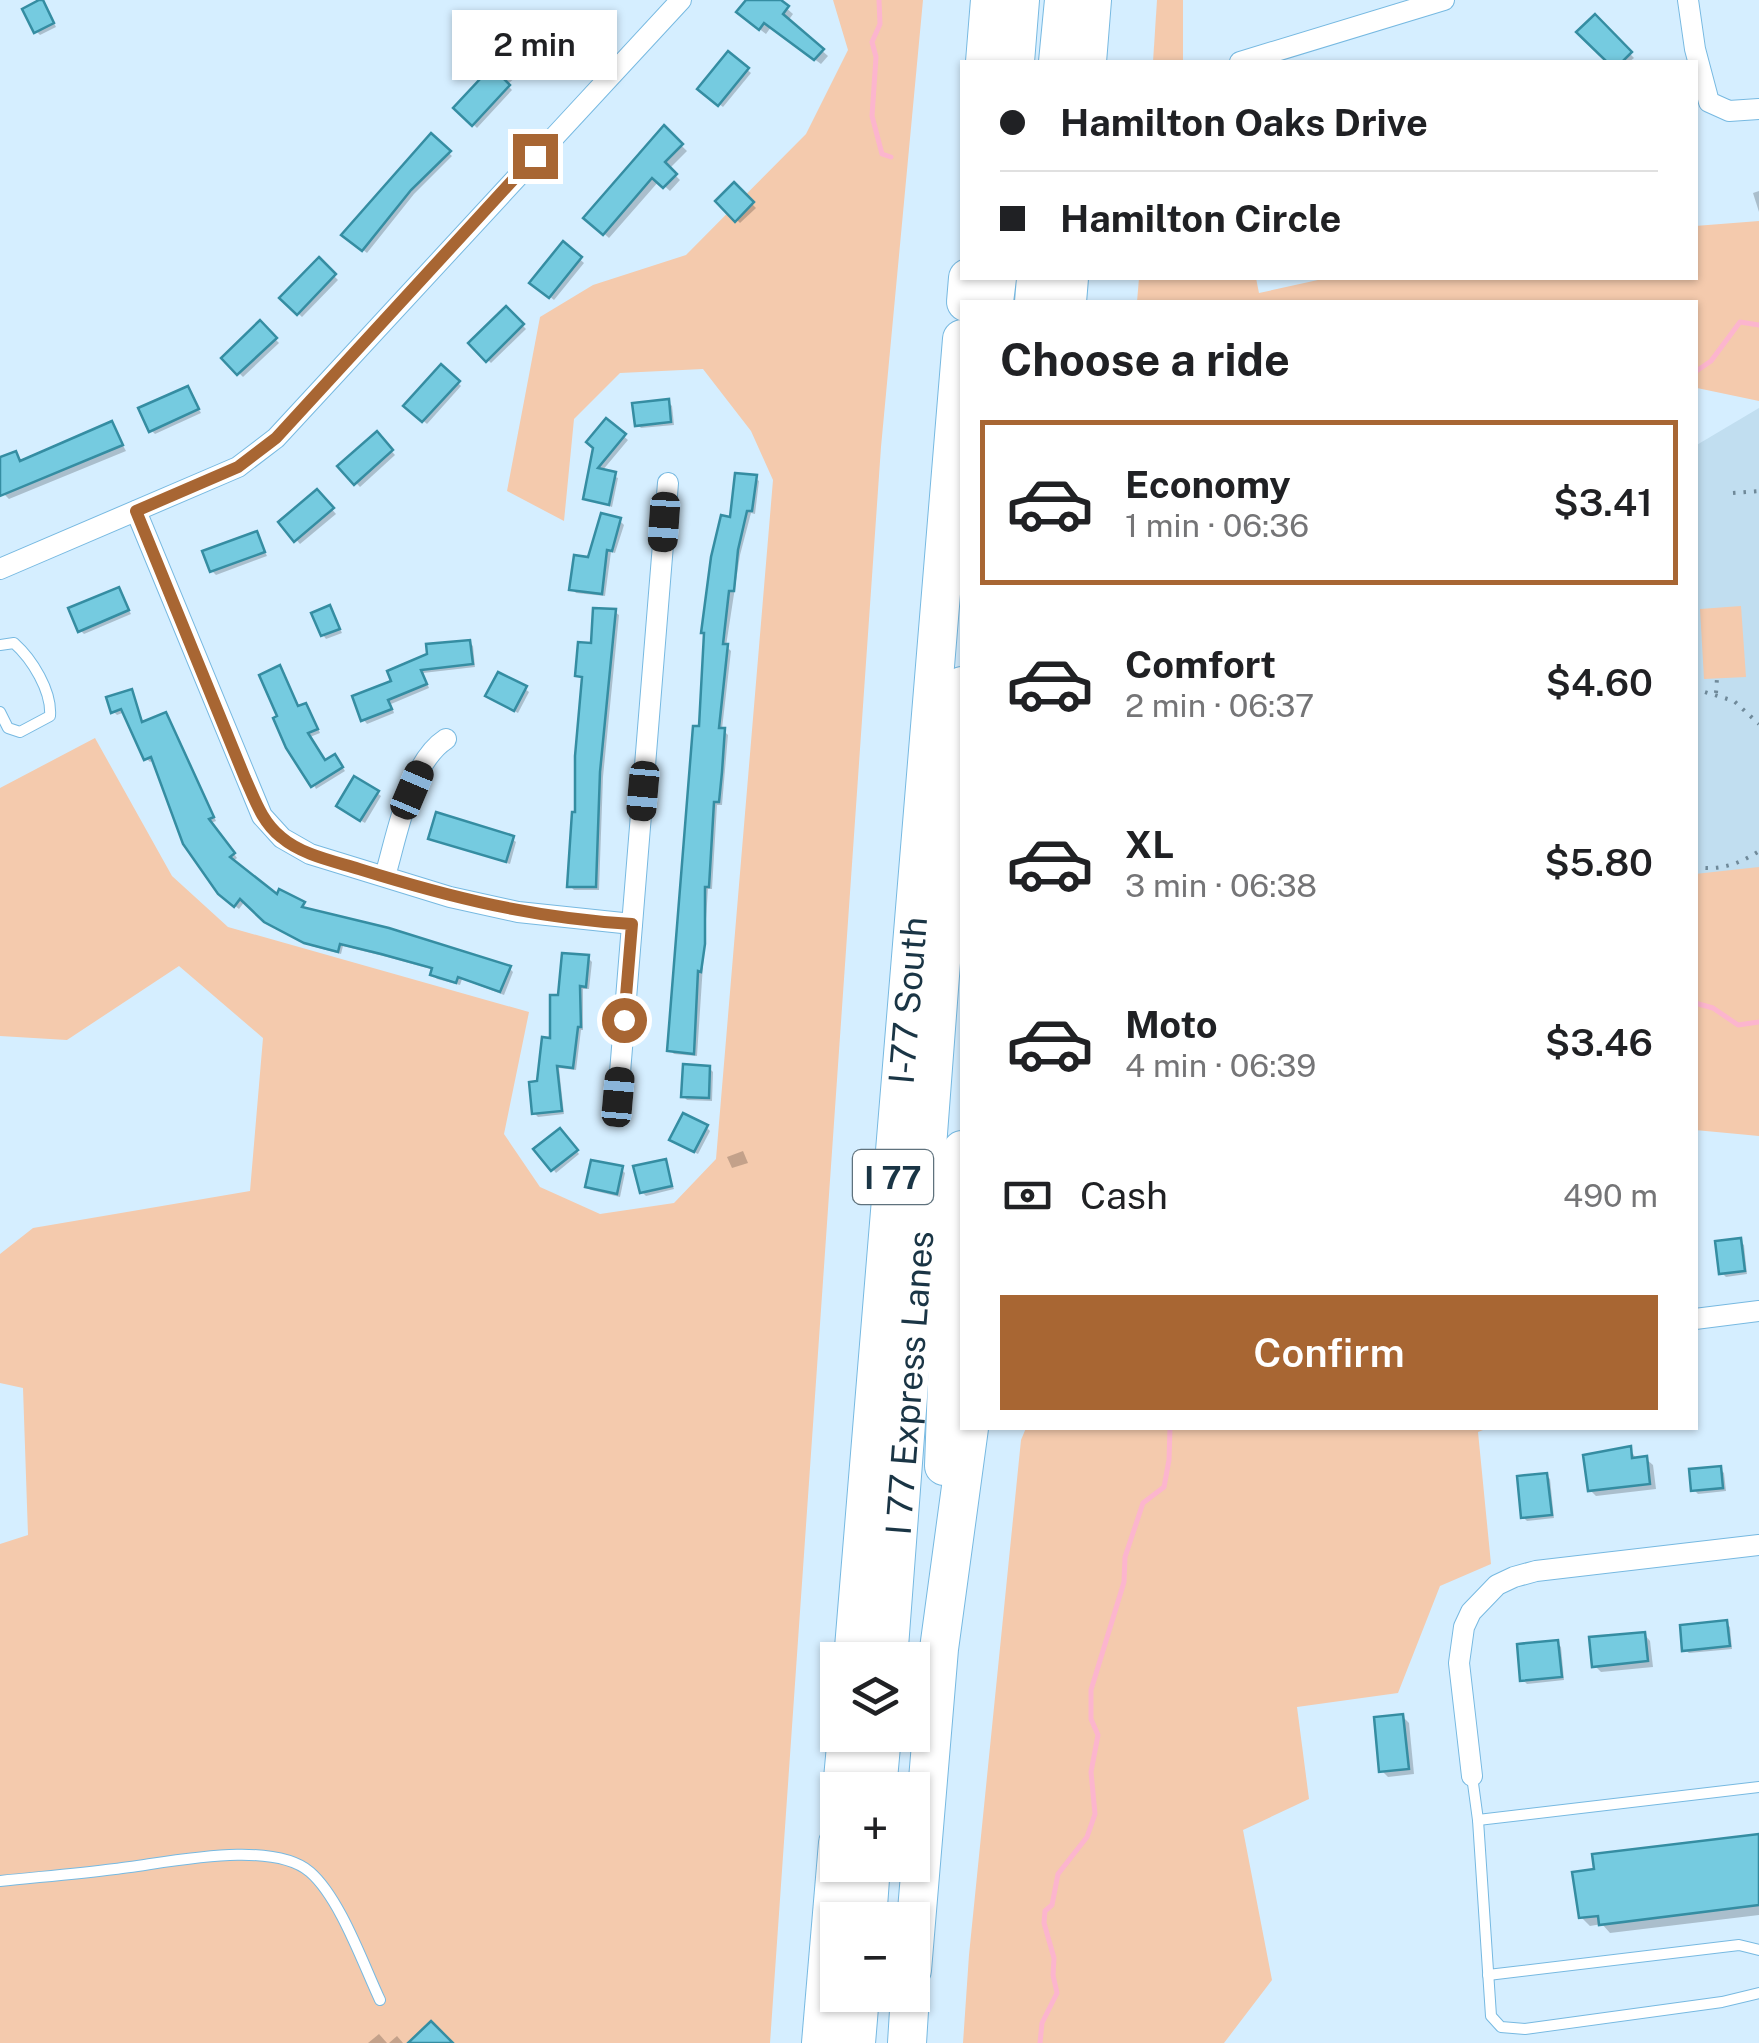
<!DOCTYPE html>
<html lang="en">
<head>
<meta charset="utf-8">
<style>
	:root { --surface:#fff; --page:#f6f6f6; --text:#202124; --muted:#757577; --line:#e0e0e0; --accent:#a86633 }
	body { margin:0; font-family:"Public Sans",sans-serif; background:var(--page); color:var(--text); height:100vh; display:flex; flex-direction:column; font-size:38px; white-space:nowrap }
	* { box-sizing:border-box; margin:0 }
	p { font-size:32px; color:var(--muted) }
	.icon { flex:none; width:55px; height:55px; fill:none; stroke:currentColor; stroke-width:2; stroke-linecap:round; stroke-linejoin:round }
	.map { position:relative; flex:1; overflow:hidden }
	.drawer { position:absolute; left:960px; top:300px; width:738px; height:1130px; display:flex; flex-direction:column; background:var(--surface); border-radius:0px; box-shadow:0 2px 8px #0004 }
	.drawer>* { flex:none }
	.top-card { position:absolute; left:960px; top:60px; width:738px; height:220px; border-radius:0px; box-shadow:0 2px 8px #0004; display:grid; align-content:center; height:220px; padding:0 40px; background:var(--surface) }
	.controls { position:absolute; left:820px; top:1642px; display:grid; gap:20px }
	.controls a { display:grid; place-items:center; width:110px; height:110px; border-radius:0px; background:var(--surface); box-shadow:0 2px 8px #0004; font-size:50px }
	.end { position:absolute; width:45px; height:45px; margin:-22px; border:12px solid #a86633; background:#fff; box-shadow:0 0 0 5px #fff }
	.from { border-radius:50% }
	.bubble { position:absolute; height:70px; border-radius:0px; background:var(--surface); box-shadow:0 2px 8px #0004; font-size:32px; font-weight:600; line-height:70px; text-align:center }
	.car { position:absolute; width:30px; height:60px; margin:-30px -15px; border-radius:12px; box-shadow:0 0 8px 2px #0007; background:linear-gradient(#222 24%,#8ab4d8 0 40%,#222 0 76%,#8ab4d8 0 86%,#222 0) }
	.top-card b { display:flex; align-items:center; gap:35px; height:95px; font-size:38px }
	.top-card b+b { border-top:2px solid var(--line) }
	.top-card i { width:25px; height:25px; background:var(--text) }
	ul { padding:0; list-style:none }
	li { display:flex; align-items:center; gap:30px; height:165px; margin:0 20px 15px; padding:0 20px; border:5px solid transparent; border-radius:0px }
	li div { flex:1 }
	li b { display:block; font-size:38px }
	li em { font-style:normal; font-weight:600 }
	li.selected { border-color:var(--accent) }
	li>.icon { width:90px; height:90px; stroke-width:1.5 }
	h2 { padding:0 40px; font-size:45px; line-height:120px }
	.pay { display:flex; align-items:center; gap:25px; height:110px; padding:0 40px; font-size:38px }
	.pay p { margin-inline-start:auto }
	.action { display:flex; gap:20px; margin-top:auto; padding:20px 40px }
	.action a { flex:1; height:115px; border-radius:0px; background:var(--accent); color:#fff; font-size:40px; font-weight:600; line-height:115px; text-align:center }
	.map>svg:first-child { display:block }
</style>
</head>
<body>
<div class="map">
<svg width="1759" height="2043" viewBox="0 0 1759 2043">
	<rect width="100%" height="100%" fill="#d5eeff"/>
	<path fill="#c1def0" d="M1759 408V915L1695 923V446Z"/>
	<g fill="#f4caad">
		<path d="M833 0H923L881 447 770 2043H0V1544L28 1535 23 1388 0 1383V1254L33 1228 250 1191 263 1038 179 966 67 1040 0 1036V788L95 738 172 876 228 927 529 1012 504 1134 540 1187 600 1214 674 1203 716 1159 773 480 751 431 703 369 620 373 574 419 564 521 507 491 540 317 593 285 686 255 806 134 848 50Z"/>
		<path d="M1157 0H1183V62H1153Z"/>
		<path d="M1759 221V401L1697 388 1695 390V302H1137L1139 278H1256L1259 293 1327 278H1695V226Z"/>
		<path d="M1741 606 1746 677 1704 679 1700 609Z"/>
		<path d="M1759 867V1136L1695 1130V874Z"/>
		<path d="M1026 1428H1488L1478 1432 1491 1564 1440 1586 1398 1693 1297 1707 1309 1799 1243 1830 1272 1980 1224 2043H963L969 1955 1021 1440Z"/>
	</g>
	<g fill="#0003">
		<path d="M749 0H777L793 14 788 21 828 56 821 64 771 27 766 34 745 18Z"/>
		<path d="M45 5 56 27 40 35 36 31Z"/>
		<path d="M540 17 559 38 507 85 512 90 477 128 457 108Z"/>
		<path d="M1595 18 1634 58 1629 62H1610L1580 32Z"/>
		<path d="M728 54 751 73 723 107 700 89Z"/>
		<path d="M664 129 687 151 669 169 680 180 670 191 659 181 609 238 587 218Z"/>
		<path d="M431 137 452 156 414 194 367 253 345 235Z"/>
		<path d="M734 186 756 208 740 223 718 201Z"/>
		<path d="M1759 191V212L1753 193Z"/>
		<path d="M563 245 584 263 554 300 532 282Z"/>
		<path d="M319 261 338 280 302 317 282 298Z"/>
		<path d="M506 309 526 329 491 363 471 343Z"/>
		<path d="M260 324 279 343 243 377 224 358Z"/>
		<path d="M442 368 461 386 427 424 407 406Z"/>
		<path d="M187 389 201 413 155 434 151 430Z"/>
		<path d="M668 402 672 406 674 425 641 428 637 424Z"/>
		<path d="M606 421 628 440 602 471 618 478 612 507 586 498Z"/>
		<path d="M111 424 126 451 9 499 4 494 0 483V460L16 454 22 463Z"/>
		<path d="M376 435 395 455 360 487 341 467Z"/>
		<path d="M755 478 759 481 755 514 751 513 740 555 726 646 731 651 722 729 728 735 722 805H717L712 889H708L697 1056 674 1054 670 1050 701 729 732 520Z"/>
		<path d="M317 492 336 514 300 544 281 522Z"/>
		<path d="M620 521 624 525 615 553 611 552 605 596 576 593 572 589Z"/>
		<path d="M256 534 267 556 216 575 212 571Z"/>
		<path d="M118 590 131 614 84 634 80 630Z"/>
		<path d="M330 608 342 633 326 639 323 635Z"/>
		<path d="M615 612 619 615 603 777 599 890H574L570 886 578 815 584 680 578 676Z"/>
		<path d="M469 642 473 646 475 667 423 673 429 688 391 704 394 713 367 724 364 720 394 682Z"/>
		<path d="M280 668 300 708 306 706 310 710 320 733 310 737 326 763 338 761 345 771 316 789 281 717Z"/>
		<path d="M525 689 529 692 518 713 492 699Z"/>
		<path d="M131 692 144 724 166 715 169 718 216 821 211 823 237 858 232 862 277 898 303 904 306 911 509 968 513 972 504 995 462 979 460 985 437 979 433 975 434 970 387 957 343 946 341 954 311 946 271 925 245 901 239 909 225 898 154 760 150 762 146 758 125 712 117 715 113 711Z"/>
		<path d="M377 793 381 796 365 823 343 810Z"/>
		<path d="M430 838 512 839 516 842 510 864Z"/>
		<path d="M588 958 592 962 589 989H583V1030H581L576 1070 559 1068 564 1114 538 1117 534 1113 539 1083 553 1040 560 997Z"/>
		<path d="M709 1068 713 1072 712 1101 687 1100 683 1096Z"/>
		<path d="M706 1127 710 1131 698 1154 676 1143Z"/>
		<path d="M564 1135 579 1154 556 1173 553 1169Z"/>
		<path d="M743 1151 748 1163 732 1168 727 1157Z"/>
		<path d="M665 1162 674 1189 646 1196 642 1192Z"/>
		<path d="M621 1169 625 1173 620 1197 591 1190 587 1187Z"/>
		<path d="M1740 1241 1744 1245 1747 1274 1726 1277 1722 1273Z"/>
		<path d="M1630 1449 1637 1460 1646 1459 1653 1465 1656 1489 1596 1496 1590 1490Z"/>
		<path d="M1720 1469 1724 1473 1726 1491 1698 1494 1694 1490Z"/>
		<path d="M1546 1475 1550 1479 1554 1518 1527 1521 1523 1517Z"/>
		<path d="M1726 1623 1730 1627 1732 1649 1689 1653 1685 1650Z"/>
		<path d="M1644 1634 1650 1641 1653 1667 1601 1672 1595 1666Z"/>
		<path d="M1557 1643 1561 1647 1564 1680 1527 1684 1523 1680Z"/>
		<path d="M1402 1716 1409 1723 1414 1774 1388 1777 1382 1771Z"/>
		<path d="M1759 1837V1915L1610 1933 1602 1924 1590 1926 1581 1917Z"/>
		<path d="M379 2034 387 2043H368Z"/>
		<path d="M397 2036 403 2043H389Z"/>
	</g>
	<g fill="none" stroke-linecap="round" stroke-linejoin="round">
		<g stroke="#fcb5ce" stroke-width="5">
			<path d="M879 0 880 24 872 42 876 57 872 116 882 154 891 157"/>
			<path d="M1695 372 1711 361 1740 322 1759 325"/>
			<path d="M1695 1003 1713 1008 1738 1025 1759 1022"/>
			<path d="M1040 2043 1042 2023 1057 1993 1053 1975 1054 1958 1044 1923 1045 1911 1052 1905 1058 1874 1087 1837 1095 1814 1091 1772 1098 1735 1091 1719V1690L1124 1582 1125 1557 1143 1503 1164 1487 1169 1460 1170 1428"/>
		</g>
	</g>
	<g fill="#75cbe0" stroke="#358da2" stroke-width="2.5">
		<path d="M39 0H43L54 23 34 33 22 9Z"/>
		<path d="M746 0H781L789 6 783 14 824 49 814 60 764 23 759 30 736 12Z"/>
		<path d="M540 13 558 33 505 80 510 85 472 126 453 108 508 49 504 45Z"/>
		<path d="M1595 14 1632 52 1622 62H1607L1576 32Z"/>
		<path d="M728 51 749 68 718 106 697 89Z"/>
		<path d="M664 125 683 144 665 162 677 174 663 188 652 178 603 235 583 218Z"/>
		<path d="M431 133 451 151 411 190 362 251 341 235Z"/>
		<path d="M734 182 754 202 735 222 715 201Z"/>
		<path d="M563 241 582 257 549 298 529 283Z"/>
		<path d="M319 257 336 274 297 315 279 298Z"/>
		<path d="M506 306 524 324 486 362 468 343Z"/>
		<path d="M260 320 277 338 237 375 221 358Z"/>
		<path d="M441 364 460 381 422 422 403 406Z"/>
		<path d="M188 386 199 409 149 432 138 408Z"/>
		<path d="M669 399 671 422 635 426 632 403Z"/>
		<path d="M606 418 626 434 598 468 616 472 609 505 583 499 593 448 586 442Z"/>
		<path d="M112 421 123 445 0 496V457L16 451 20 461Z"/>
		<path d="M377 431 393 450 354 485 337 466Z"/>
		<path d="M735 473 757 475 752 511H747L738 550 734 591H729L723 644H728L719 728H725L722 772 719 802H714L709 887H705V944L701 972 698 971 694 1054 667 1051 693 726H699L704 633H701L711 557 721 515 730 517Z"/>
		<path d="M317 489 334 508 294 542 278 522Z"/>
		<path d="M601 513 621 518 612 551 607 550 602 594 569 590 574 555 588 557Z"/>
		<path d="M257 531 265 552 210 572 202 551Z"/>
		<path d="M119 587 129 610 78 632 68 608Z"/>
		<path d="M330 605 340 629 321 636 311 613Z"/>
		<path d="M593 608 616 609 600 772 596 887H567L572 812H575V756L582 677 575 676 578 642 591 643Z"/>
		<path d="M470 640 473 664 421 670 427 684 388 700 392 709 361 721 352 696 391 681 387 671 427 654 426 644Z"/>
		<path d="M280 665 298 706 306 703 318 729 308 733 325 760 335 754 343 767 311 787 286 748 273 718 277 716 259 675Z"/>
		<path d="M498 672 527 686 514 711 485 696Z"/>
		<path d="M132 689 142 722 166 712 214 817 209 819 235 853 230 857 277 894 279 889 305 902 302 907 389 928 511 966 500 992 458 977 456 983 430 975 432 968 381 954 340 944 338 952 304 943 264 922 240 899 234 907 218 894 183 844 151 757 144 760 121 709 111 713 106 697Z"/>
		<path d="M354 776 379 791 360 821 336 806Z"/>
		<path d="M436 812 514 836 506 862 428 839Z"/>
		<path d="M562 953 589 955 586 987 580 986 581 1027H578L573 1068 557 1066 562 1111 532 1114 529 1082 537 1081 542 1037 550 1038V995H558Z"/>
		<path d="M683 1064 710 1066 709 1098 681 1097Z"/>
		<path d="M683 1113 708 1125 694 1152 669 1140Z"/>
		<path d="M560 1128 578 1150 551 1171 533 1149Z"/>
		<path d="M666 1159 672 1186 640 1193 633 1166Z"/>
		<path d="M591 1160 623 1166 617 1194 585 1187Z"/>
		<path d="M1741 1238 1745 1271 1719 1274 1715 1241Z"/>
		<path d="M1631 1446 1632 1458 1647 1456 1650 1484 1588 1491 1583 1455Z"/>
		<path d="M1721 1466 1723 1488 1691 1491 1689 1469Z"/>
		<path d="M1547 1473 1552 1515 1521 1518 1517 1476Z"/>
		<path d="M1727 1620 1730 1646 1682 1651 1680 1625Z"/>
		<path d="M1645 1632 1648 1661 1592 1667 1589 1637Z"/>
		<path d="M1558 1640 1562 1677 1520 1681 1517 1644Z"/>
		<path d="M1403 1714 1409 1769 1379 1772 1374 1717Z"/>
		<path d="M1759 1834V1905L1599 1925 1598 1916 1579 1918 1572 1872 1594 1869 1592 1854Z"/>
		<path d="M431 2021 453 2043H408Z"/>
	</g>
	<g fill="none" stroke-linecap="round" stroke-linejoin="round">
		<g stroke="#77b9e1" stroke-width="12">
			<g id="lane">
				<path d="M0 645 14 643C32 659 52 691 50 716L20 732 8 728 0 712"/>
				<path d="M1472 1776 1478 1820 1759 1787"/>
				<path d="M1478 1820 1491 2016 1501 2027 1525 2029 1722 2002 1759 1993"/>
				<path d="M0 1881C38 1877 76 1874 115 1869 163 1864 270 1838 310 1872 340 1898 363 1964 380 2000"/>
				<path d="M1488 1975 1739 1945 1759 1950"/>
			</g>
		</g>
		<g stroke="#77b9e1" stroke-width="22">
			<g id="street">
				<path d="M1688 0 1695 49 1709 102 1729 111 1759 109"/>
				<path d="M1240 62 1444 0"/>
				<path d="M136 511 262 816 282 838 310 854 450 897 518 912 632 924"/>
				<path d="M0 569 238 467 276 438 681 0"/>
				<path d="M385 876C397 836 409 763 446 739"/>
				<path d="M618 1097 668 483"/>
				<path d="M1695 1319 1759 1311"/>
				<path d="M1472 1776 1459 1663 1464 1627 1471 1612 1497 1585 1514 1577 1536 1571 1759 1545"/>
			</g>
		</g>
		<g stroke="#77b9e1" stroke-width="40">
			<g id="highway">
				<path d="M985 62 990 0"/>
				<path d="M1015 62 1020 0"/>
				<path d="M1058 62 1064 0"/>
				<path d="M1087 62 1092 0"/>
				<path d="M966 302 968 278"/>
				<path d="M994 302 997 278"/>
				<path d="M1034 302 1036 278"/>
				<path d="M1067 302 1069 278"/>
				<path d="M944 1466 948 1355 962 1150"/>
				<path id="s1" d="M853 1660 962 339"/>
				<path id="s2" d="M888 1660 962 686"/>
				<path d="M842 1790 847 1735"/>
				<path d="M877 1790 882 1735"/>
				<path d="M867 1920 871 1865"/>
				<path d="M912 1970 939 1649 969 1428"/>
				<path d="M821 2043 838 1843"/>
				<path d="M856 2043 860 1995"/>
				<path d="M907 2043 910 1995"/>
			</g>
		</g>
		<g stroke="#6f8999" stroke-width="4" stroke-dasharray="2.5 8" stroke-linecap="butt">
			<path d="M1733 493 1759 491"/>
			<path d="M1695 689 1734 701 1759 724"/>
			<path d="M1716 693 1717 678"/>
			<path d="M1695 867C1718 871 1740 864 1759 851"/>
		</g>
		<use href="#lane" stroke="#fff" stroke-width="10"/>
		<use href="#street" stroke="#fff" stroke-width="20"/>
		<use href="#highway" stroke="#fff" stroke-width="38"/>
	</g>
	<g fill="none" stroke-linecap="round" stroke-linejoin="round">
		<path stroke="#a86633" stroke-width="12" d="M535 156 276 438 238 467 136 511 245 778C255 800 262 822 281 837 302 855 333 861 359 869 452 898 534 918 632 924L624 1020"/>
	</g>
	<g text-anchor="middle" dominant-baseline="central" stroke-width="8" stroke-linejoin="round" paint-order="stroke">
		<rect fill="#fff" stroke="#5f727d" stroke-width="2.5" x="853" y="1150" width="80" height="54" rx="8"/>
		<g font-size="32" font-weight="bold" fill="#1a3545">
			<text x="893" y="1177">I 77</text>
		</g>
		<g font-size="35" fill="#1a3545" stroke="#fff">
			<text stroke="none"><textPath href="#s1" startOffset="662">I-77 South</textPath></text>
			<text stroke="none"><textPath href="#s2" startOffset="278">I 77 Express Lanes</textPath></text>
		</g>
	</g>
</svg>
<div class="controls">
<a><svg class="icon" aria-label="layers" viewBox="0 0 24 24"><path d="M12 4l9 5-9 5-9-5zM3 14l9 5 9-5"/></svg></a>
<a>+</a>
<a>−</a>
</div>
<i class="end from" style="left:624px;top:1020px"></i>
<i class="end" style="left:535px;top:156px"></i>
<div class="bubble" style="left:452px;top:10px;width:165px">2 min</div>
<i class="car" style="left:664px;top:522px;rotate:184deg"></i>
<i class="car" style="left:412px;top:790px;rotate:23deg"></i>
<i class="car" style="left:643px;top:791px;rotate:185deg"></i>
<i class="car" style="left:618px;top:1097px;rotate:5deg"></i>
<div class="top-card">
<b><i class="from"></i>Hamilton Oaks Drive</b>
<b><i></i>Hamilton Circle</b>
</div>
<section class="drawer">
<h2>Choose a ride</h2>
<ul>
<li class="selected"><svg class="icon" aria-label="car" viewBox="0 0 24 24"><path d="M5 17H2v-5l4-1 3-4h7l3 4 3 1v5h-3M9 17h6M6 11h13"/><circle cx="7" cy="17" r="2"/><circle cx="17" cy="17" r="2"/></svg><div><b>Economy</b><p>1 min · 06:36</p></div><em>$3.41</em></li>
<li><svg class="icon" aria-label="car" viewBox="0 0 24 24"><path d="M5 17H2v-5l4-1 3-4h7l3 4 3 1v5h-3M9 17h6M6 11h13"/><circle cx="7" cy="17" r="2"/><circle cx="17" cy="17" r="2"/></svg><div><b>Comfort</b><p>2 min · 06:37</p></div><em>$4.60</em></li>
<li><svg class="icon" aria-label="car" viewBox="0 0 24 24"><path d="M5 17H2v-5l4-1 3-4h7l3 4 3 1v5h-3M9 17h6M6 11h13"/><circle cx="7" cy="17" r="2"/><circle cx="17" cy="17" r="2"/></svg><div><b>XL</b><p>3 min · 06:38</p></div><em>$5.80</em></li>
<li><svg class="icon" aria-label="car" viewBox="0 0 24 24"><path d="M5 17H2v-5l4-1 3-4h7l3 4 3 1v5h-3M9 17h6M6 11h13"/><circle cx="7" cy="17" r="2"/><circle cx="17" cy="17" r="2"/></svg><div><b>Moto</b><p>4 min · 06:39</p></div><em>$3.46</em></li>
</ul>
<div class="pay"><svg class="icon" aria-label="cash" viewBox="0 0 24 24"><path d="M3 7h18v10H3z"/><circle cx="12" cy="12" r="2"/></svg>Cash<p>490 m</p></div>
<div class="action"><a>Confirm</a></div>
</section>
</div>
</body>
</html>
